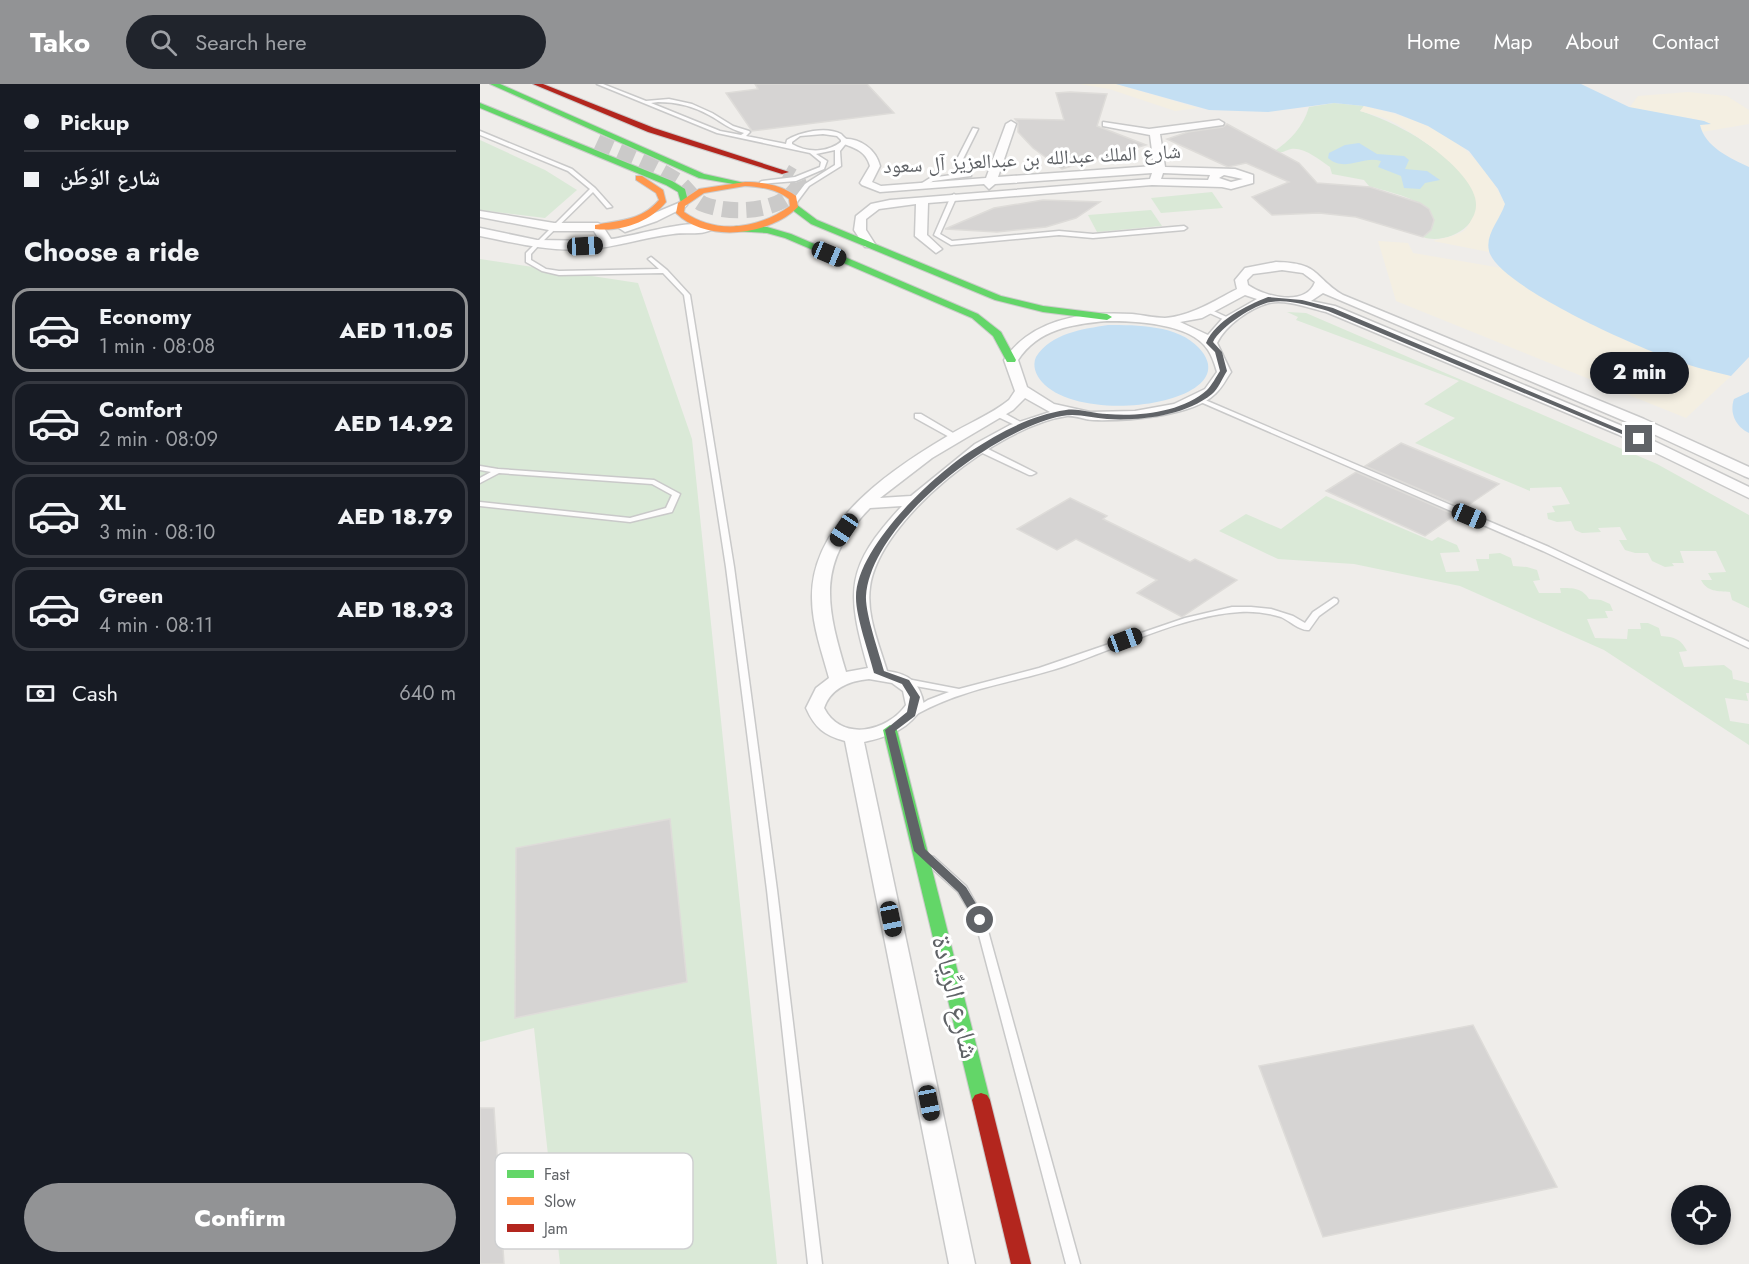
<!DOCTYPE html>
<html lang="en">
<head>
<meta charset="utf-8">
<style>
	:root { --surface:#171b24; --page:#20242c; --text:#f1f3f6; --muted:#9ea1a6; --line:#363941; --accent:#929395 }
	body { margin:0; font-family:Jost,"Noto Naskh Arabic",sans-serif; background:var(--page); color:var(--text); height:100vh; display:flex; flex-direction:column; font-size:22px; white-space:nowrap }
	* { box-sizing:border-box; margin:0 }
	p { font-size:20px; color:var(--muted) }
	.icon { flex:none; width:33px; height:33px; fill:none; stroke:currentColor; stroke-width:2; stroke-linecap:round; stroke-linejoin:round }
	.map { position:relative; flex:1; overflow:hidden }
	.side { display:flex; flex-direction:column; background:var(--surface); width:480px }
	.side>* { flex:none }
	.hud { display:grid; align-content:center; height:132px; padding:0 24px; background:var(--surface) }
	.controls { position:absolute; left:1191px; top:1101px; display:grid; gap:12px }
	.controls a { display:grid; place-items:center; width:60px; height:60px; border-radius:50%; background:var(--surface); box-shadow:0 3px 9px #0003; font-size:30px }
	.end { position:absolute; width:27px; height:27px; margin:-14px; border:8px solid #606367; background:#fff; box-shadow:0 0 0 3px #fff }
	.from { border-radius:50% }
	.bubble { position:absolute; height:42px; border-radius:21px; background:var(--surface); box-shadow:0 3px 9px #0003; font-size:20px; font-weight:800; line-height:42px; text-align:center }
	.car { position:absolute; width:18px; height:36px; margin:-18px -9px; border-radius:8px; box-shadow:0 0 4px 2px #0007; background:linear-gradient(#222 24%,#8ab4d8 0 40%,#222 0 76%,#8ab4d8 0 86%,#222 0) }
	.hud b { display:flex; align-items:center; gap:21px; height:57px; font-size:22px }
	.hud b+b { border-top:2px solid var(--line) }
	.hud i { width:15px; height:15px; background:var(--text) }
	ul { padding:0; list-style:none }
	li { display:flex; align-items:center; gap:18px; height:84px; margin:0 12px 9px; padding:0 12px; border:3px solid var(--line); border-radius:18px }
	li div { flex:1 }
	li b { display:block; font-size:22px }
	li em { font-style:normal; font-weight:800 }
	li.current { border-color:var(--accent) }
	li>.icon { width:54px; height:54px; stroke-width:1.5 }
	h2 { padding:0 24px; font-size:27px; line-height:72px }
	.pay { display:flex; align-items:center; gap:15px; height:66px; padding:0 24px; font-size:22px }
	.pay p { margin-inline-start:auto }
	.cta { display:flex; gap:12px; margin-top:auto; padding:12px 24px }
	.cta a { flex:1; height:69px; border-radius:36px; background:var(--accent); color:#fff; font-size:24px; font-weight:800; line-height:69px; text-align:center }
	header { display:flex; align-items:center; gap:36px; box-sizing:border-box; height:84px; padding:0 30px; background:var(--accent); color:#fff }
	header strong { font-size:28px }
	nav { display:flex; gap:33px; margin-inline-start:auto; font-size:21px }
	.search { width:420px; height:54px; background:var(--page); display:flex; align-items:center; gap:15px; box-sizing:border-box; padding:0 21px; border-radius:33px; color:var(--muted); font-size:22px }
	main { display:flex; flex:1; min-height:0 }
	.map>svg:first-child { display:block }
</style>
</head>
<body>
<header>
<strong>Tako</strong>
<div class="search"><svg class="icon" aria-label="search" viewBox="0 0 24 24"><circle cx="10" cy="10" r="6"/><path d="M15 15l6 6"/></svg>Search here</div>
<nav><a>Home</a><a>Map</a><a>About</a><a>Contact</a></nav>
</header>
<main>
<section class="side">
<div class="hud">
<b><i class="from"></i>Pickup</b>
<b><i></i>شارع الوَطَن</b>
</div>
<h2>Choose a ride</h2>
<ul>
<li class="current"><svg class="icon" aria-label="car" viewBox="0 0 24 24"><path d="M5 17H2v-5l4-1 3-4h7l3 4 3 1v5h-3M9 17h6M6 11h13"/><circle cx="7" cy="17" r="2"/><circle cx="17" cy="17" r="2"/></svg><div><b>Economy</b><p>1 min · 08:08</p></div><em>AED 11.05</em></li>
<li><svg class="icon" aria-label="car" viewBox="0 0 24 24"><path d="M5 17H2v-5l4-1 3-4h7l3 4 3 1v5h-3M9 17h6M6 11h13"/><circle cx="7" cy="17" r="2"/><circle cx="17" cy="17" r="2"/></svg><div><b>Comfort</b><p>2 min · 08:09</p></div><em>AED 14.92</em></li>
<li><svg class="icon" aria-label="car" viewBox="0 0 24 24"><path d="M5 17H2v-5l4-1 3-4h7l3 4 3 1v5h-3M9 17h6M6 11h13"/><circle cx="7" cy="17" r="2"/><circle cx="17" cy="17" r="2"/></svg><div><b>XL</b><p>3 min · 08:10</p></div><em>AED 18.79</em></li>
<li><svg class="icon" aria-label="car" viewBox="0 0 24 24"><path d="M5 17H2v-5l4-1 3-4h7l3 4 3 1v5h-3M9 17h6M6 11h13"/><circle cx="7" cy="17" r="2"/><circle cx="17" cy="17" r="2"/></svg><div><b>Green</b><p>4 min · 08:11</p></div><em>AED 18.93</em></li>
</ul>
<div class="pay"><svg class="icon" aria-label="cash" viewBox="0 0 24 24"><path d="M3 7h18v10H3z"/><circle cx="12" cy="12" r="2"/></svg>Cash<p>640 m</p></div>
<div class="cta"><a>Confirm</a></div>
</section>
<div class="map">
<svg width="1269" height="1180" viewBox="0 0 1269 1180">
	<rect width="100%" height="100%" fill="#efedea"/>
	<g fill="#dae9d7">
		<path d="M854 19 884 22 880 27C917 38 979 72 995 110 1007 139 967 162 943 153 977 121 911 109 889 102L884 96 852 90 850 83C839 76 825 63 811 65 804 67 801 70 793 68 811 56 823 43 829 23Z"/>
		<path d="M0 56 65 86 97 106 65 134 0 126Z"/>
		<path d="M732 108 743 124 681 129 671 114Z"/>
		<path d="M671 126 682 142 617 148 608 131Z"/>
		<path d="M0 175 158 199 212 355 297 1180H80L54 944 0 958Z"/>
		<path d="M807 228 826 229 1177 380 1269 431V524L1252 516 1250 508C1238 507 1227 508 1221 496H1232L1228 489 1246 488 1236 467H1200L1204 479H1192L1194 482 1185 483 1172 477 1168 469H1155L1145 466 1139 456H1147L1140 443 1118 444 1121 448 1102 449 1095 446 1091 437 1077 438 1068 435 1067 429 1075 428 1072 422 1090 420 1081 403 1050 404V407L935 359 975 334 944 320 979 297 816 236 818 233Z"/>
		<path d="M846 412 952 457 958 453 977 461 980 468 960 469 966 488 999 487 996 475H1009V470L1020 469 1031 474 1033 482 1047 483 1057 486 1060 496 1053 497 1059 509H1081L1080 504C1094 504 1102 504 1109 515L1121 516 1130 520 1133 527H1125L1128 534 1107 535 1115 554 1147 555 1148 545H1161L1160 539H1168L1179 544 1181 552C1195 553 1201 555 1207 567L1199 568 1204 583 1244 581 1252 587 1253 595 1269 599V609H1266L1268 617 1245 614 1250 637 1269 640V661L1124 566 980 502 874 480 798 475 739 447 766 430 801 445Z"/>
	</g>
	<g fill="#f4efe2">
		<path d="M599 0H636L718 24 695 27 629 5Z"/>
		<path d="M1208 8 1247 12 1269 26V40L1222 48 1220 41 1229 40 1215 35 1149 24 1158 12Z"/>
		<path d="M884 22C949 37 996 57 1025 120 1018 142 1008 144 1009 168L953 157C962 154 972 153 980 149 987 146 990 138 994 131 1010 98 936 50 911 37 901 32 890 30 880 27Z"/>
		<path d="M898 157 928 159 933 169 1022 184 1074 220 1150 258 1205 280 1251 292 1206 334 916 217Z"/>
	</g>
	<g fill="#c4dff3">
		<path d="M636 0H1101L1149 23 1224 37 1231 40 1220 41C1225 63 1250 74 1269 83V273L1251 292C1236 288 1221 285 1206 280 1169 269 1018 203 1009 167 1005 150 1020 136 1025 120L1018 105 989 67 948 42 915 29 884 22 854 19 788 28 729 26Z"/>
		<path d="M879 59 897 70 924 72 929 76 925 85 947 87 960 96 945 99 940 105 924 104 921 92 898 83 901 77C883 71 865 89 848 74L849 69 865 61Z"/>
		<path d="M628 241C657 241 698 241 719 264 769 318 603 344 562 298 556 291 552 282 556 273 571 249 603 245 628 241Z"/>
		<path d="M1269 308V349C1256 343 1249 329 1254 315Z"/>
	</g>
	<g fill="#d6d4d3" stroke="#dedcd9" stroke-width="1.5">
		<path d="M275 0H387L414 29 272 47 246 9 278 5Z"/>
		<path d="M590 8 627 10 617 42 666 61 582 85 553 64 538 48V39L535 35 584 36 576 9Z"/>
		<path d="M747 40 819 79 837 99 890 103 940 119 949 125 954 136 951 146 943 153 876 133 839 129 792 131 772 113 809 98 766 79 748 83 687 55 708 48 743 43Z"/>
		<path d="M563 116 620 118 596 134 566 143 517 148 465 145 514 124Z"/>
		<path d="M921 359 1019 400 984 424 885 382Z"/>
		<path d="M876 388 975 431 945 452 846 407Z"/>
		<path d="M590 414 627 432 623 435 710 478 715 475 757 496 702 533 657 509 677 496 596 455 577 466 537 445Z"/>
		<path d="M190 735 207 898 35 934 36 764Z"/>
		<path d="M993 941 1077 1103 843 1153 779 982Z"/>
		<path d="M0 1024H14L24 1180H0Z"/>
	</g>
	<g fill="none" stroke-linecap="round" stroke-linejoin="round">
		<path stroke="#cbcac9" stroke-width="16" stroke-dasharray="16 8" stroke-linecap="butt" d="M117 58C143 70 171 80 196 96 206 102 212 115 223 120 249 131 306 129 319 100L317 95 305 88"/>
		<g stroke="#c9c9c9" stroke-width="3">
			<g id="lane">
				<path d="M117 0H123L166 17 189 15 212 20 232 29 253 42 269 47 270 48 266 52 306 60 307 56C320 48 346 42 361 50 362 51 367 56 368 57L360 67 361 82 329 102 317 118H313L312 117 325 100 355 81V66L336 70 347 77 344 85 316 97 280 100V98L282 97 315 93 340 83 341 78 330 69 237 49ZM178 18C197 18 213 22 229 31 242 38 249 45 264 49L261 51 240 47 171 19ZM343 50 357 52 362 57C348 69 327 69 312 60V58L320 52Z"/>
				<path d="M493 44 498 45 481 79 484 90H491V92L453 97 443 103H439V101L450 94 479 90 475 79Z"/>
				<path d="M0 47 92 85 115 104 132 123 127 124 113 108 59 161 51 170V176L66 185 79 187 179 185 168 175 171 173 187 186 210 211 254 483 297 806 342 1180H328L287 806 246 483 204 211 183 189 79 191 62 187 46 178V169L110 105 88 87 0 51Z"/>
				<path d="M474 110 477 112 460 150 472 157 579 147 613 150 704 142 707 144 704 146 613 154 579 151 471 161 454 151 471 112Z"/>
				<path d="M727 224 751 235 752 236 747 237 725 227V225Z"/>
				<path d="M718 313 1069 463 1269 558V564L1063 467 716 316V314Z"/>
				<path d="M516 328H522L546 341 545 343H539L516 332Z"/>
				<path d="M435 330H441L480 353 476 355H473L435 334Z"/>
				<path d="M496 362H502L556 389 552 391H549L496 366Z"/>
				<path d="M0 382 18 385 174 396 200 410 192 428 150 438 0 422V418L150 434 186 424 192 411 172 400 19 389 0 399V394L11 388 0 386Z"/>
				<path d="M854 514 857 515 858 517 857 519 839 532 829 546C820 547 810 537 801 533 788 529 773 527 760 528 704 531 638 564 585 582 534 599 486 603 437 630H431L429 628 448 616 469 608 424 600 422 598 424 596 427 595 479 605 559 584 705 534 752 523H771L791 525 813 532 825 539 833 528Z"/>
				<path d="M450 772 454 773 486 802 505 836 600 1180H586L495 836 478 808 446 779 445 776 446 773Z"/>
			</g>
		</g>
		<g stroke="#c9c9c9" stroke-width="3">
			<g id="street">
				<path d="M739 36 744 39 743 41 680 50 685 83 755 85 773 91V99L751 105 742 103 672 101 448 119 447 151 462 165 456 169 435 152 436 120 399 125 386 135V146L395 160 393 163H385L374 146 376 132 391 120 410 116 670 95 672 89 515 100 509 105 504 100 400 108 382 101 380 99 390 82C386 67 375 64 361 59V55C379 53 396 65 400 82L392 98 401 102 506 94 526 40 531 37 536 40 518 93 674 82 670 51 623 42V38L669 45ZM683 89 730 91 728 96 681 95ZM744 91 763 95 751 98 739 94Z"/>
				<path d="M201 118 207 121 205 123 177 137 145 148 139 144Z"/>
				<path d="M0 127 74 139H118L122 141 131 155C152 153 218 131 234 144 225 152 205 148 193 150 164 153 136 164 106 165 70 168 35 159 0 152V144L57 156 120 157 114 147H74L0 133Z"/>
				<path d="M796 178C841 179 833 193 863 211L1164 335 1269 383V394L1264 392 1154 341 843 209 831 217 855 222 1147 344 1269 403V414L1137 350 846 228C829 224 806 215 789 219 770 224 746 241 737 259L751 288C746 295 742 304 735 310 712 333 644 337 613 336 604 336 595 331 587 332 520 341 399 435 390 503 386 531 399 560 407 587 430 590 440 599 444 621 429 645 411 652 384 658L495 1180H469L365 657C344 651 335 644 326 624L336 604 349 594C342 568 332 541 332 514 331 439 409 387 466 353 486 340 511 331 529 316L535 307 524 276C552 234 605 227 652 230 663 231 674 234 685 234 711 232 734 217 757 205L755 196 765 184ZM802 186 823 189 835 198C826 223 785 213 768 201L767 196 773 190ZM765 211 777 215 742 235 728 251 700 238 722 234ZM627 237C655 237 711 239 728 266 732 272 735 281 737 288L725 305 694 320 655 327 610 328 574 320 547 303 538 276C558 245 593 240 627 237ZM545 314 570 328 530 341 495 360 431 412 400 414 452 374 533 326ZM422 422C365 483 366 507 388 584L366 588C346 521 336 479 390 424ZM389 595 412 599 423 607 426 621C407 648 361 658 344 624 351 604 369 597 389 595Z"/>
			</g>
		</g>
		<g stroke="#cccbcb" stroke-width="2">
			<g id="fast">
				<path d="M10 0H20L224 90 269 100 265 102 219 94Z"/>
				<path d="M0 19 192 97 205 105 208 117 201 119 198 108 186 101 0 24Z"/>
				<path d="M311 121H317L337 136 521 212 563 222 627 230 632 233 627 236 563 228 515 216 331 140 311 125Z"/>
				<path d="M257 142 287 143 311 150 498 230 521 248 536 276 535 278H527L513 252 492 234 305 154 287 149 254 147V143Z"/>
				<path d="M410 641 417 646 510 1016 507 1021 501 1023 495 1021 492 1016 403 646Z"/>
			</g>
		</g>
		<g stroke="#cccbcb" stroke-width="2">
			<g id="slow">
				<path d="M156 92H162L183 106 186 118C170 138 141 148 115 145V141C140 136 161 137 179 116L176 109 156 96Z"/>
				<path d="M265 98C284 98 301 101 316 112L318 123C289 152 226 159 196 129L198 119 219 105ZM265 102C281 103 296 105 309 115L310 122C278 145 237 151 204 128L205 122 224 109Z"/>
			</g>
		</g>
		<g stroke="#cccbcb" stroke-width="2">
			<g id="jam">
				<path d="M53 0H63L174 44 309 88 302 90 168 48Z"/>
				<path d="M501 1009 507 1011 510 1016 551 1180H531L492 1016 495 1011Z"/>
			</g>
		</g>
		<use href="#lane" fill="#fdfcfc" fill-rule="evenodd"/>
		<use href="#street" fill="#fdfcfc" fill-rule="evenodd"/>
		<use href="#fast" fill="#63d668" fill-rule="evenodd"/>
		<use href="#slow" fill="#ff974d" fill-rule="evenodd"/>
		<use href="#jam" fill="#b3261e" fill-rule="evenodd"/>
	</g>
	<path fill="#606367" d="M788 213 822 216 853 224 1163 355 1156 356 848 227C830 222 809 215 791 218 775 220 740 243 733 258L742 268 747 287C742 295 738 305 732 310 705 332 660 337 627 335 612 334 597 329 582 332 514 345 391 439 386 512 385 529 399 569 404 587L429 596 440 613 435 632 415 647 445 765 486 803 506 836 504 839H496L478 808 434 767 405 646 427 628 430 613 422 600 394 589C389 569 376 533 376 514 375 465 452 392 491 367 520 348 552 331 586 326 599 324 614 330 627 330 658 333 703 328 727 306 732 301 736 293 740 287L735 268 726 259C736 236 766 222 788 213Z"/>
	<g text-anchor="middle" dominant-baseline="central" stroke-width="6" stroke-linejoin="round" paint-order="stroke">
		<g font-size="20" fill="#606367" stroke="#fff">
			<text transform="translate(552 75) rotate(-3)">شارع الملك عبدالله بن عبدالعزيز آل سعود</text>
		</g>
		<g font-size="28" fill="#606367" stroke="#fff">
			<text transform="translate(476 913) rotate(76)">شارع الرِّيادة</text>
		</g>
	</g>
	<rect x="15" y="1069" width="198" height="96" rx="9" fill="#fff" stroke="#cfd0d1" stroke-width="1.5"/>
	<rect x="27" y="1086" width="27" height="8" fill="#63d668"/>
	<rect x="27" y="1113" width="27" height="8" fill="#ff974d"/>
	<rect x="27" y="1140" width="27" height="8" fill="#b3261e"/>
	<g font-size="16" fill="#606367">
		<text x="64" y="1096">Fast</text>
		<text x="64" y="1123">Slow</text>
		<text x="64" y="1150">Jam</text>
	</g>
</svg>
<div class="controls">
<a><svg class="icon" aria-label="locate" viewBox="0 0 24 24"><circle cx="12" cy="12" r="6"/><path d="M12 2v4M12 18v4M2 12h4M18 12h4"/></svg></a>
</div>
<i class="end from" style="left:500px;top:836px"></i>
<i class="end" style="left:1159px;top:355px"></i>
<div class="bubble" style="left:1110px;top:268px;width:99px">2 min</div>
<i class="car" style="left:105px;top:162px;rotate:87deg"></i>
<i class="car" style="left:349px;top:170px;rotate:113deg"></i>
<i class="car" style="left:989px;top:432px;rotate:113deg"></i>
<i class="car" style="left:364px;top:446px;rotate:214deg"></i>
<i class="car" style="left:645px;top:556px;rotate:70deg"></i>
<i class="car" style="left:411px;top:835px;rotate:168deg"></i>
<i class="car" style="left:449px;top:1019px;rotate:169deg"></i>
</div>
</main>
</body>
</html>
